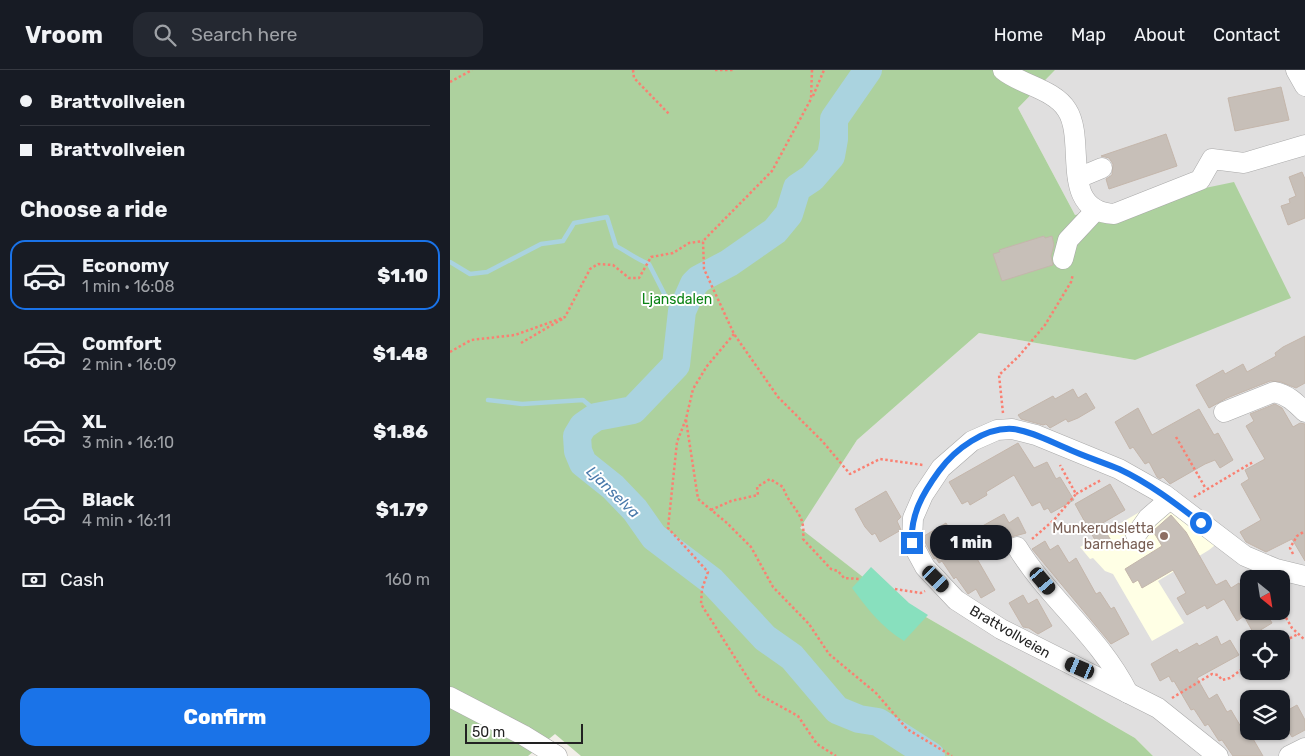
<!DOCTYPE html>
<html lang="en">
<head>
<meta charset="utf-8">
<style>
	:root { --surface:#171b24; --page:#242831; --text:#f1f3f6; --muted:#9ea1a6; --line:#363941; --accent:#1a73e8 }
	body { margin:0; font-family:Rubik,sans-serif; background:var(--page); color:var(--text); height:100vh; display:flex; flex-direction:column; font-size:19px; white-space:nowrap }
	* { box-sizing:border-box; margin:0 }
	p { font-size:16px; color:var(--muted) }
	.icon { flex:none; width:28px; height:28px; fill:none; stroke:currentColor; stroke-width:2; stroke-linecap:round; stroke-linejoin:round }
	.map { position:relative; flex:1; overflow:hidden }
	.panel { display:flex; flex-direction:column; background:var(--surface); width:450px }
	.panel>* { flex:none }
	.guide { display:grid; align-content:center; height:110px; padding:0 20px; background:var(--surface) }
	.needle { width:32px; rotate:150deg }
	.controls { position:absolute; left:790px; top:500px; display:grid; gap:10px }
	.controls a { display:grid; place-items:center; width:50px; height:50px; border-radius:10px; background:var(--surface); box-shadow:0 1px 4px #0004; font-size:25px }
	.scale { position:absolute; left:15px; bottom:12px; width:118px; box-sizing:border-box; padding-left:5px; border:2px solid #222; border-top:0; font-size:14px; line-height:18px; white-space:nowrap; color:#222; -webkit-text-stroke:4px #fff; paint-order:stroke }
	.end { position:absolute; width:22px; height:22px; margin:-11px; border:6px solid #1a73e8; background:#fff; box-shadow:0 0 0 2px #fff }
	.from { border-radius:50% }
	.bubble { position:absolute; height:35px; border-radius:15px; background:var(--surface); box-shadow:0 1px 4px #0004; font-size:16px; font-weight:800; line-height:35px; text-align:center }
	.car { position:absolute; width:15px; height:30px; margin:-15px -8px; border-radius:6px; box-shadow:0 0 4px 1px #0007; background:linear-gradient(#222 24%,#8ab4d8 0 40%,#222 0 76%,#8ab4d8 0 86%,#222 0) }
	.guide b { display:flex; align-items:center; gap:18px; height:48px; font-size:19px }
	.guide b+b { border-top:1px solid var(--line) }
	.guide i { width:12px; height:12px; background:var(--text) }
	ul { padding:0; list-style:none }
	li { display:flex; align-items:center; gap:15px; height:70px; margin:0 10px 8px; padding:0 10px; border:2px solid transparent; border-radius:15px }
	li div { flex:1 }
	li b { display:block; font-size:19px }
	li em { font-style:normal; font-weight:800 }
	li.active { border-color:var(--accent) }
	li>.icon { width:45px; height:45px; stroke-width:1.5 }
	h2 { padding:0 20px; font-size:22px; line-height:60px }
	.pay { display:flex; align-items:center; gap:12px; height:55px; padding:0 20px; font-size:19px }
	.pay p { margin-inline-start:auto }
	.action { display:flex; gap:10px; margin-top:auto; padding:10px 20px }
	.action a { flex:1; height:58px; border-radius:15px; background:var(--accent); color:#fff; font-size:20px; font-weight:800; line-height:58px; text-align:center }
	header { display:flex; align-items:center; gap:30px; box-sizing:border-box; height:70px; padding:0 25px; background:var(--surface); border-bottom:1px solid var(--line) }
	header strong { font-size:24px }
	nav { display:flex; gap:28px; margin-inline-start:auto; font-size:18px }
	.search { width:350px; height:45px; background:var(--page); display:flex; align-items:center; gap:12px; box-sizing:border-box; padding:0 18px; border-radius:15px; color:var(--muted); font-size:19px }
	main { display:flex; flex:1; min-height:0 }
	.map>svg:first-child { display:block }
</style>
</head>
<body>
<header>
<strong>Vroom</strong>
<div class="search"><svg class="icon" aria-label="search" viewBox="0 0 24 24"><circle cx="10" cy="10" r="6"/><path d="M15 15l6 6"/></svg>Search here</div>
<nav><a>Home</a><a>Map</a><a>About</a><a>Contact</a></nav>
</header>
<main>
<section class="panel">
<div class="guide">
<b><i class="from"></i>Brattvollveien</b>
<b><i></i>Brattvollveien</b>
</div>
<h2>Choose a ride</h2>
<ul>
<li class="active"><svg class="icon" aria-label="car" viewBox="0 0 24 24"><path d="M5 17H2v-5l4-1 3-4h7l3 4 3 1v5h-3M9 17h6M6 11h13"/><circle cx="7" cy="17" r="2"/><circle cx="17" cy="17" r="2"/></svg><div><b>Economy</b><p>1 min · 16:08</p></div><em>$1.10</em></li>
<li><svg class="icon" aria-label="car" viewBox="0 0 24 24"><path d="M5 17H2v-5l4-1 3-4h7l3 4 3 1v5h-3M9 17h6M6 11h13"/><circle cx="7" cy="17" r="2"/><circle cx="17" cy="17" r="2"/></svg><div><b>Comfort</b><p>2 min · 16:09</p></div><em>$1.48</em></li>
<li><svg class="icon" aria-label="car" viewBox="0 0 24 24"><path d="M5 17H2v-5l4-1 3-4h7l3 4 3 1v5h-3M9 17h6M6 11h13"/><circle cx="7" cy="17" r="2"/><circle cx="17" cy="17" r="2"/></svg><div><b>XL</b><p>3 min · 16:10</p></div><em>$1.86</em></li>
<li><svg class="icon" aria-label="car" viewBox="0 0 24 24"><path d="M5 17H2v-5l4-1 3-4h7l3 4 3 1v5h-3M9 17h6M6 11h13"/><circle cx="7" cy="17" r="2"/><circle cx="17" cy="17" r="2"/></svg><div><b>Black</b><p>4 min · 16:11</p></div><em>$1.79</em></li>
</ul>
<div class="pay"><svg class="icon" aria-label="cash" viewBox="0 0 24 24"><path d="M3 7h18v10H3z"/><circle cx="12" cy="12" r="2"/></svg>Cash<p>160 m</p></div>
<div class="action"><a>Confirm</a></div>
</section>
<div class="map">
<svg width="855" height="686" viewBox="0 0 855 686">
	<rect width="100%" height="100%" fill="#f2efe9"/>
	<path fill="#e0dfdf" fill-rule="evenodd" d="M605 0H855V686H703L685 668 431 521 349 458 407 370 529 263 685 290 784 113 625 145 568 38ZM799 509H831V541H799ZM799 569H831V601H799ZM799 629H831V661H799Z"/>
	<path fill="#ffffe5" d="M718 438 769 472 759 480 708 511 734 553 702 571 663 504 655 501 643 488 640 489 630 477 693 440Z"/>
	<path fill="#add19e" d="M0 0H605L568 38 625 145 784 112 841 228 685 290 529 263 407 370 350 458 431 521 685 668 703 686H131L105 664 78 686H0Z"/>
	<path fill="#88e0be" d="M421 497 459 533 478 545 454 571C432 558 417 538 402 518Z"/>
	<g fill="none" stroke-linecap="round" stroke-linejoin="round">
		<g stroke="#aad3df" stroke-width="4.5">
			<path d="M0 192 20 204 37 202 91 174 113 171 124 153 157 147 166 176C178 182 186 189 199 194L217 229 236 230"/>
			<path d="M38 330 72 334 133 330 152 346"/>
		</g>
		<path stroke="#aad3df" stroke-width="28" d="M418 0 384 49V69L381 86 362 108 347 118 339 144 325 161 279 193 249 209 244 214 232 241 226 295 183 340 146 347 133 356 127 366 128 381 133 393 163 417 185 440 204 467 262 511 315 568 342 587 387 640 409 649 428 652 481 686"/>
	</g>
	<g fill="#c7bfb8" stroke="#c4b6ab">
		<path d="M831 17 839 50 785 61 778 28Z"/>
		<path d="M716 64 727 96 659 119 656 109 662 105 663 94 659 88 651 86Z"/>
		<path d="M852 102 855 109V148L838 155 831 136 840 133 839 129 846 126 839 107Z"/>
		<path d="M594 166 595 168 602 166 604 175 601 186 603 195 552 211 543 184 550 182 549 180Z"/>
		<path d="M855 266V313L846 318 831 312 820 311 777 328 759 338 746 315 773 300 775 304 793 294 797 302 826 286 825 283 833 277Z"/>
		<path d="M623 319 628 328 636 323 645 338 628 348 618 352 616 349 600 358 596 354 593 355 571 349 568 345 603 326 605 329Z"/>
		<path d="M825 334 832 338 843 357 850 353 855 354V491L842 469 816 482 796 472 790 462 811 450 791 414 799 409 795 400 815 389 796 356 804 351 800 344Z"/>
		<path d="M688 338 702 365 749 339 764 365 768 363 783 390 770 398 765 390 755 394 720 414 713 407 710 409 707 407 699 392 695 394 683 377 680 379 665 352Z"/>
		<path d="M568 373 584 398 597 392 606 409 610 407 624 430 601 443 598 438 594 440 590 432 582 436 564 405 536 422 537 425 520 435 518 431 512 434 499 412Z"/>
		<path d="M660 414 675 440 651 454 662 472 650 479 625 434Z"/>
		<path d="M436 421 451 447 447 451 451 460 430 472 425 463 422 465 415 457 405 439Z"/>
		<path d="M554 444 559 453 568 447 576 463 561 467 549 477 547 474 526 487 545 520 531 528 526 519 518 524 506 507 504 509 492 491 489 493 486 488 484 489 474 470V466L496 453 512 480 532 468 527 459Z"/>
		<path d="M721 445 736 462 766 515 776 510 781 518 789 513 799 530V541H815L822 553 804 564 794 546 787 551 774 529 757 539 755 535 737 545 727 528 736 523 723 500 692 518 688 510 683 513 675 499 712 476 703 461Z"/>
		<path d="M595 471 600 480 608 475 619 493 626 488 646 524 650 522 661 539 664 537 679 564 661 574 582 479Z"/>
		<path d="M573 525 578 534 587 529 602 556 588 564 579 558 573 557 559 533Z"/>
		<path d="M767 566 771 575 780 570 789 585 747 608 759 629 767 624 777 642 781 640 791 657 795 655 813 686H783L772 670 769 671 758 654 755 656 744 639 741 640 724 611 722 612 719 606 710 611 701 594 727 579 729 583 747 573 749 576Z"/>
		<path d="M847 635 855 650V660L842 667 831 649V644Z"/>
	</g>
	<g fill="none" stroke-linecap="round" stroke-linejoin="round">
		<g stroke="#a9a9a9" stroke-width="21">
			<g id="minor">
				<path d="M553 0C571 15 604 19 617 40 637 71 608 141 664 144L750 110 762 89 794 93 855 75"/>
				<path d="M846 0 855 16"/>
				<path d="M628 108 652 98"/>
				<path d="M613 189 618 170 646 140"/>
				<path d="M774 342 824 322C837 324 846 333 855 342"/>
				<path d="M686 465 698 448 720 429"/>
				<path d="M567 477C599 529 650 567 678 623"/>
				<path d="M0 627 73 665 107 686"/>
				<path d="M768 686 708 638 551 559 506 530 475 497 462 473 463 448 473 425 491 398 522 371 547 360 562 359 586 365 669 399 715 425 795 486 826 499 855 506"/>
				<path d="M839 686 855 678"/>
			</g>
		</g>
		<g stroke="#fa8072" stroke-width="2.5" stroke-dasharray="2.5 2.5" stroke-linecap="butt">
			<path d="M183 0 184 8 219 44"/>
			<path d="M265 0H283"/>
			<path d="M362 0 361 29 322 101 253 171 254 199 284 264 328 327 373 372 400 404 430 389 473 395"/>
			<path d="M0 12 22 0"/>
			<path d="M363 26 374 0"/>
			<path d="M284 264 257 296 243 319 236 349 227 372 218 458 258 502 252 519 251 534 308 624 348 646 367 674 386 686"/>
			<path d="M71 273 114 248"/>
			<path d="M0 282 21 270 65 265 115 247 140 199 148 194 163 195 179 208H189L201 187 223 183 239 173 253 171"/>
			<path d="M553 343 549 305 569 286 595 255 621 212 623 204"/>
			<path d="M236 350 248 429 277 453 301 477 323 517 359 554 379 584 426 623 457 659 502 686"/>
			<path d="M726 367 756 419"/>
			<path d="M626 424 651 410"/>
			<path d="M744 427 803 392"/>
			<path d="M261 440 281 431 308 425 307 417 320 409 333 417C341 441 356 441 353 469L381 499 388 501 394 508 410 509"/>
			<path d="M582 469 604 450 626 424 610 395"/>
			<path d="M843 484 840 478 847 466 855 461"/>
			<path d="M445 519 471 523 475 521"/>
			<path d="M831 539 842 558 855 570"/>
			<path d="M831 573 848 564"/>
			<path d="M722 628 762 604 768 605 772 610 780 608 799 594"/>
		</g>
		<use href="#minor" stroke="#fff" stroke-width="20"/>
	</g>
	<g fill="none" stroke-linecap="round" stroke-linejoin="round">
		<path stroke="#1a73e8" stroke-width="6" d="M462 473C460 445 473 423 489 401 505 379 535 357 563 359 581 361 599 371 616 378 633 386 652 392 669 399 699 413 725 433 751 453"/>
	</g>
	<circle fill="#8d6e63" stroke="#fff" stroke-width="2" cx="714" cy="466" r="5"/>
	<g text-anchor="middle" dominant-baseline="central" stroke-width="4" stroke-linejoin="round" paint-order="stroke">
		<g font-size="14" fill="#0c8416" stroke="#fff">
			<text x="227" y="229">Ljansdalen</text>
		</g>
		<g font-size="14" fill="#785e54" stroke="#fff" text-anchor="end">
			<text x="704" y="458">Munkerudsletta<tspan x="704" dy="16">barnehage</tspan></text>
		</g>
		<g font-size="14" fill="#222" stroke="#fff">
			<text transform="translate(560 562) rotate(30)">Brattvollveien</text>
		</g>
		<g font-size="15" font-style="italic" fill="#4a7aab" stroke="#fff">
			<text transform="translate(163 422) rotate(44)">Ljanselva</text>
		</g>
	</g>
</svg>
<div class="controls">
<a><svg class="needle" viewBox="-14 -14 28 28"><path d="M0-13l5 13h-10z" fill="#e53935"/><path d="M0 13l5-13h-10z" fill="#9ea1a6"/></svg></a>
<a><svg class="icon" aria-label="locate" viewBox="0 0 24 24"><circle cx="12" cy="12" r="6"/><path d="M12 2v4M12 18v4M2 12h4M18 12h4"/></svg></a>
<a><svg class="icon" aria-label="layers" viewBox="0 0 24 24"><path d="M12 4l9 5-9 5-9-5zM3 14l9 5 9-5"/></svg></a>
</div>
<div class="scale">50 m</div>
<i class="end from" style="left:751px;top:453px"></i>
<i class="end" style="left:462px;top:473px"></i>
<div class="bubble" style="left:480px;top:455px;width:82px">1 min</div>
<i class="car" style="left:486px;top:509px;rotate:135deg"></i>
<i class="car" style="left:593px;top:511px;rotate:140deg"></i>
<i class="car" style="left:630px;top:598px;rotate:293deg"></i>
</div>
</main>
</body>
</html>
